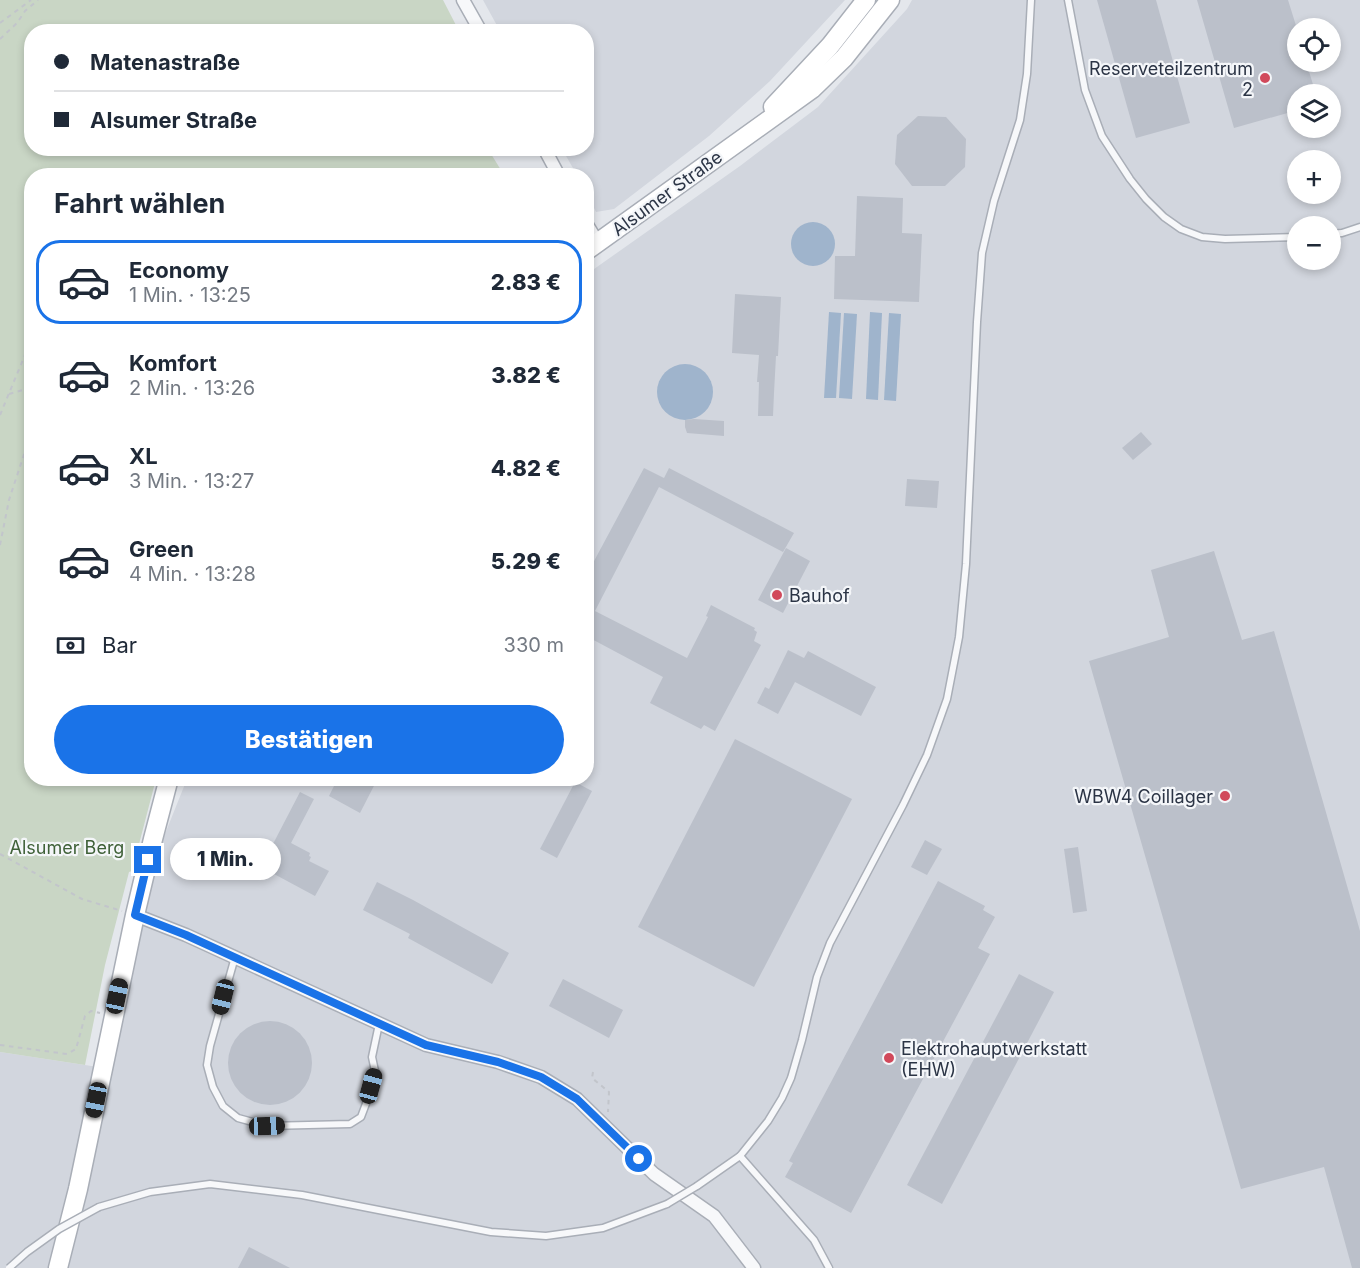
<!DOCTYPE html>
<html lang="de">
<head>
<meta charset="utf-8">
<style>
	:root { --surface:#fff; --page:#f2f2f3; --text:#1f2937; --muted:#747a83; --line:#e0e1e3; --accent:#1a73e8 }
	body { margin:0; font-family:Inter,sans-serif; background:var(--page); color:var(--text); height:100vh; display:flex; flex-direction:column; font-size:22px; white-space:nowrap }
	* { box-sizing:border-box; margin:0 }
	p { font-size:20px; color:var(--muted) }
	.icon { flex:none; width:33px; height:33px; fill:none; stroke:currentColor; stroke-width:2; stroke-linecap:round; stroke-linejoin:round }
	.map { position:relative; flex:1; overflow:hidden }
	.side { position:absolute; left:24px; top:168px; width:570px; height:618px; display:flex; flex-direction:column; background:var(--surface); border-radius:24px; box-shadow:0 3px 9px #0003 }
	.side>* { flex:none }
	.guide { position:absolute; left:24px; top:24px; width:570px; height:132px; border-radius:24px; box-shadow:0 3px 9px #0003; display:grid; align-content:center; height:132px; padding:0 30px; background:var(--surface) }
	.buttons { position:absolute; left:1287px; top:18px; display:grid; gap:12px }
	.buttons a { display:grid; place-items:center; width:54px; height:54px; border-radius:50%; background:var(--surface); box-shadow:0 3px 9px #0003; font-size:30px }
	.end { position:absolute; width:27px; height:27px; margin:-14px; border:8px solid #1a73e8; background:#fff; box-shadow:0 0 0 3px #fff }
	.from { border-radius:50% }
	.bubble { position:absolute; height:42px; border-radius:21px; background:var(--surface); box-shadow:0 3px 9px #0003; font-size:20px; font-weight:800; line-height:42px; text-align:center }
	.car { position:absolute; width:18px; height:36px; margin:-18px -9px; border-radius:8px; box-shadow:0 0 4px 2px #0007; background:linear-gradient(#222 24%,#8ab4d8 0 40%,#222 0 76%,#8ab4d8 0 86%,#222 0) }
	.guide b { display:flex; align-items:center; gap:21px; height:57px; font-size:22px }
	.guide b+b { border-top:2px solid var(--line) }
	.guide i { width:15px; height:15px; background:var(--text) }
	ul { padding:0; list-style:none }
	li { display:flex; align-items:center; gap:18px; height:84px; margin:0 12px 9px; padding:0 18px; border:3px solid transparent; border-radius:24px }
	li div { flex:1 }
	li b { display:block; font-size:22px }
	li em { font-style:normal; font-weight:800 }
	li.on { border-color:var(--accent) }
	li>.icon { width:54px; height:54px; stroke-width:1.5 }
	h2 { padding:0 30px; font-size:27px; line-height:72px }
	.pay { display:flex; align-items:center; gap:15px; height:66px; padding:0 30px; font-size:22px }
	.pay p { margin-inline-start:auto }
	.button { display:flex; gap:12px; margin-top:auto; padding:12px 30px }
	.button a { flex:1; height:69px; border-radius:36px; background:var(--accent); color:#fff; font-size:24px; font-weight:800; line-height:69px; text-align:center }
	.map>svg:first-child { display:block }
</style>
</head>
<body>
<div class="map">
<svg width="1360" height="1268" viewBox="0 0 1360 1268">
	<rect width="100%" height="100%" fill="#e4e7ec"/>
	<g fill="#d2d6de" fill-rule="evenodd">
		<path d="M483 0H845L770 81 709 136 614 209 596 212 587 194 586 176 577 175 562 149 586 148V32L500 31Z"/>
		<path d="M912 0H1360V1268H0V1052L111 1069 143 913 161 844 187 779 586 778 587 274 740 166 818 107 907 9ZM1298 28H1330V62H1298ZM1298 94H1330V128H1298ZM1298 160H1330V194H1298ZM1298 226H1330V260H1298Z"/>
	</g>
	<path fill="#c9d6c5" d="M0 0H443L459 31 32 32V148L488 149 504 175 32 176V778L156 779 132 871 129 872 105 965 85 1065 0 1052Z"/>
	<g fill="#9fb4cc">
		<circle cx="813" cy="244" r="22"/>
		<path d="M829 312 841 313 836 398H824Z"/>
		<path d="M870 312 882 313 878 400 866 399Z"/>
		<path d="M844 313 857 314 852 399 839 398Z"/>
		<path d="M889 313 901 314 896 401 884 400Z"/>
		<circle cx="685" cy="392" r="28"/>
	</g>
	<g fill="#bbc0ca">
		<path d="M1097 0H1156L1190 123 1136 138Z"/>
		<path d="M1197 0H1288L1298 32V62H1306L1316 94H1298V110L1234 128Z"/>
		<path d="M918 116 946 117 966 139 965 167 945 186H912L895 164 897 135Z"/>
		<path d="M857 196 903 198 902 233 922 234 919 302 834 299 835 256H855Z"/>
		<path d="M735 294 781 297 778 356H776L774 393 773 416H758L759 382H757L759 355 732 353Z"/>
		<path d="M694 419 724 421V436L687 433 685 427V420Z"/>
		<path d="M1141 432 1152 444 1133 460 1122 448Z"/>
		<path d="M644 468 664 478 669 468 794 533 783 552 659 487 595 611 687 658 708 617 706 616 711 605 755 628 754 630 757 632 754 641 761 645 715 731 704 725 701 729 650 703 663 677 586 636V576Z"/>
		<path d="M907 479 939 481 937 508 905 506Z"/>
		<path d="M786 548 810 561 783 613 758 600Z"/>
		<path d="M1214 551 1242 640 1274 631 1360 931V1268H1352L1324 1167 1241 1189 1089 661 1169 637 1151 570Z"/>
		<path d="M788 650 804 658 808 651 876 687 861 716 795 682 778 714 757 703 765 687 769 689Z"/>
		<path d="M735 739 852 799 754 987 638 927Z"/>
		<path d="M338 778H378L360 813 329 796Z"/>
		<path d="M575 782 592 791 557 858 540 849Z"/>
		<path d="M300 792 314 799 291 843 310 853 309 856 311 857 309 861 329 871 315 896 261 867Z"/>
		<path d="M925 840 942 849 927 875 911 867Z"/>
		<path d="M1078 847 1087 911 1073 913 1064 849Z"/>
		<path d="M938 881 985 906 983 910 995 917 978 948 990 954 851 1213 785 1177 793 1163 789 1161Z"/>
		<path d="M377 882 413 900 509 953 492 984 408 938 410 934 363 910Z"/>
		<path d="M1019 974 1054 992 942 1204 907 1185Z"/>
		<path d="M563 979 623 1010 609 1038 549 1006Z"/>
		<circle cx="270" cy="1063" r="42"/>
		<path d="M249 1247 290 1268H238Z"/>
	</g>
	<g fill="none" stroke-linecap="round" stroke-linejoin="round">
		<g stroke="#a9aeb7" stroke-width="9">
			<g id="lane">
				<path d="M1068 0 1085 90 1102 136 1130 179 1146 199 1164 217 1181 229 1202 237 1225 239 1298 237"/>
				<path d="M1330 234 1342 233 1360 227"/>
				<path d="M235 957 210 1046 207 1065 213 1087 223 1106 238 1118 267 1126 350 1124 361 1117 367 1101 375 1071 372 1057 379 1024"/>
				<path d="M740 1156 814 1240 829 1268"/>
				<path d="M697 1186 740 1156 768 1121 782 1098 791 1078 802 1040 817 977 830 943 903 805 927 755 947 699 959 637 966 564 977 322 982 253 994 201 1020 120 1027 74 1031 0"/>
				<path d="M99 1207 150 1192 210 1184 302 1195 491 1232 546 1236 603 1228 667 1204"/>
			</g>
		</g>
		<g stroke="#a9aeb7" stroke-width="15">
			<g id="street">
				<path d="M463 0 481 32"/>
				<path d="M544 148 559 176"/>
				<path d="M586 223 598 243"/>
				<path d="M135 915 186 935 426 1045 498 1062 541 1077 577 1099 654 1174 714 1216 754 1268"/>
			</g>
		</g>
		<g stroke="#a9aeb7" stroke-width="21">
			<g id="secondary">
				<path d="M773 107 830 46 866 0"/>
				<path d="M586 251 812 89 844 58 890 0"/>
				<path d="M58 1268 78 1189 135 915 153 839 169 778"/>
			</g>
		</g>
		<g stroke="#c2c5cb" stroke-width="2" stroke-dasharray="4.5 4.5" stroke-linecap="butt">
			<path d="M0 23 31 0"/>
			<path d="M0 39 17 23 25 11 38 0"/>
			<path d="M9 394 26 389 32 392"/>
			<path d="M0 415 32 338"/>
			<path d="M0 545 9 500 32 430"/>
			<path d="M0 854 82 899 122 911"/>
			<path d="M0 1045 67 1054 76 1049 85 1016 91 1011 100 1013"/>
			<path d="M593 1072 592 1078 609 1092 608 1112"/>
		</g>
		<use href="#lane" stroke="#f7f8fa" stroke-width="6"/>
		<use href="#street" stroke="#f7f8fa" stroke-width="12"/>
		<use href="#secondary" stroke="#fff" stroke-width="18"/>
		<g stroke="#a9aeb7" stroke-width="9" stroke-linecap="butt">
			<g id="lane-bridge">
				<path d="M667 1204 697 1186"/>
				<path d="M9 1268 27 1252 59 1229 99 1207"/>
			</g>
		</g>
		<use href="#lane-bridge" stroke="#f7f8fa" stroke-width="6"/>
	</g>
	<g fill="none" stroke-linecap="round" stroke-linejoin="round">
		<path stroke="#1a73e8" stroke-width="8" d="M148 860 135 915 186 935 426 1045 498 1062 541 1077 577 1099 639 1159"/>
	</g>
	<g fill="#d1495b" stroke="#f4f6f9" stroke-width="2">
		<circle cx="1265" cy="78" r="6"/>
		<circle cx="777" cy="595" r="6"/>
		<circle cx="1225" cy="796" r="6"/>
		<circle cx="889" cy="1058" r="6"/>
	</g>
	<g text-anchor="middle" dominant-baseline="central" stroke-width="4.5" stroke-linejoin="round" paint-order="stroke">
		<g font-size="18" fill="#2b3445" stroke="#f4f6f9" text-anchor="end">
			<text x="1253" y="68">Reserveteilzentrum<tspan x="1253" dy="21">2</tspan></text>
			<text x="789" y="595" text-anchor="start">Bauhof</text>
			<text x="1213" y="796">WBW4 Coillager</text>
			<text x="901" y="1048" text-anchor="start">Elektrohauptwerkstatt<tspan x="901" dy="21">(EHW)</tspan></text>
		</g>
		<g font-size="18" fill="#2b3445" stroke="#f4f6f9">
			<text transform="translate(667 193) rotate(-36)">Alsumer Straße</text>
		</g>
		<g font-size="18" fill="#3f6138" stroke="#f4f6f9">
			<text x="67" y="847">Alsumer Berg</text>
		</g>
	</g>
</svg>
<div class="buttons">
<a><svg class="icon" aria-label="locate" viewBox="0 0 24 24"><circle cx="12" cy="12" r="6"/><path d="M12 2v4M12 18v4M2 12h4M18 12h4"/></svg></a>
<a><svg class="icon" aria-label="layers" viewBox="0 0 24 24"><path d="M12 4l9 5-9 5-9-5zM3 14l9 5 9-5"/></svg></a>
<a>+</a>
<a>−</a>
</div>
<i class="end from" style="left:639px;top:1159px"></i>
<i class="end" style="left:148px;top:860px"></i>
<div class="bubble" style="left:170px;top:838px;width:111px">1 Min.</div>
<i class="car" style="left:117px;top:996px;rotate:12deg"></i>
<i class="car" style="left:223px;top:997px;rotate:194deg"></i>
<i class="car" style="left:371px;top:1086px;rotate:15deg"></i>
<i class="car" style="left:96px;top:1100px;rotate:191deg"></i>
<i class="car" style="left:267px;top:1126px;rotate:88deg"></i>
<div class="guide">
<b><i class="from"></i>Matenastraße</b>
<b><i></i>Alsumer Straße</b>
</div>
<section class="side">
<h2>Fahrt wählen</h2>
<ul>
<li class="on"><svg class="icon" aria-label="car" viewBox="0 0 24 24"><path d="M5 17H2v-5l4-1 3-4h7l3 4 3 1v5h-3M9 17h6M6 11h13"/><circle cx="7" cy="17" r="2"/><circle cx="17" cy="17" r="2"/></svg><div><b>Economy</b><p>1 Min. · 13:25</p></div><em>2.83 €</em></li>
<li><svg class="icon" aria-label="car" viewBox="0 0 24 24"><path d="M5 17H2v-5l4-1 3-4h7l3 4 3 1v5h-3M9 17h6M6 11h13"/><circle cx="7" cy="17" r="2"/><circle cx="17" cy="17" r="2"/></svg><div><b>Komfort</b><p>2 Min. · 13:26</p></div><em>3.82 €</em></li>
<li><svg class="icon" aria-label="car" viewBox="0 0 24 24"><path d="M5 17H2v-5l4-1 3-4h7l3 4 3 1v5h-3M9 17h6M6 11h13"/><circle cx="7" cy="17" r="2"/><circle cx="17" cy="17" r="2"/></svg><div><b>XL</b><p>3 Min. · 13:27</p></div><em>4.82 €</em></li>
<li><svg class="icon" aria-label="car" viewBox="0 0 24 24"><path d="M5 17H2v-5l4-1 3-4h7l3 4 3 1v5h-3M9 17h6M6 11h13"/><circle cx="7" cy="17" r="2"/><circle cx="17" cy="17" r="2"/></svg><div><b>Green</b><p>4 Min. · 13:28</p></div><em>5.29 €</em></li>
</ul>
<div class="pay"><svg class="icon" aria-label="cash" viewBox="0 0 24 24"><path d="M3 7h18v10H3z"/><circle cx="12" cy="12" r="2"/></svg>Bar<p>330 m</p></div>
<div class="button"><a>Bestätigen</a></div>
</section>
</div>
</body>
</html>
